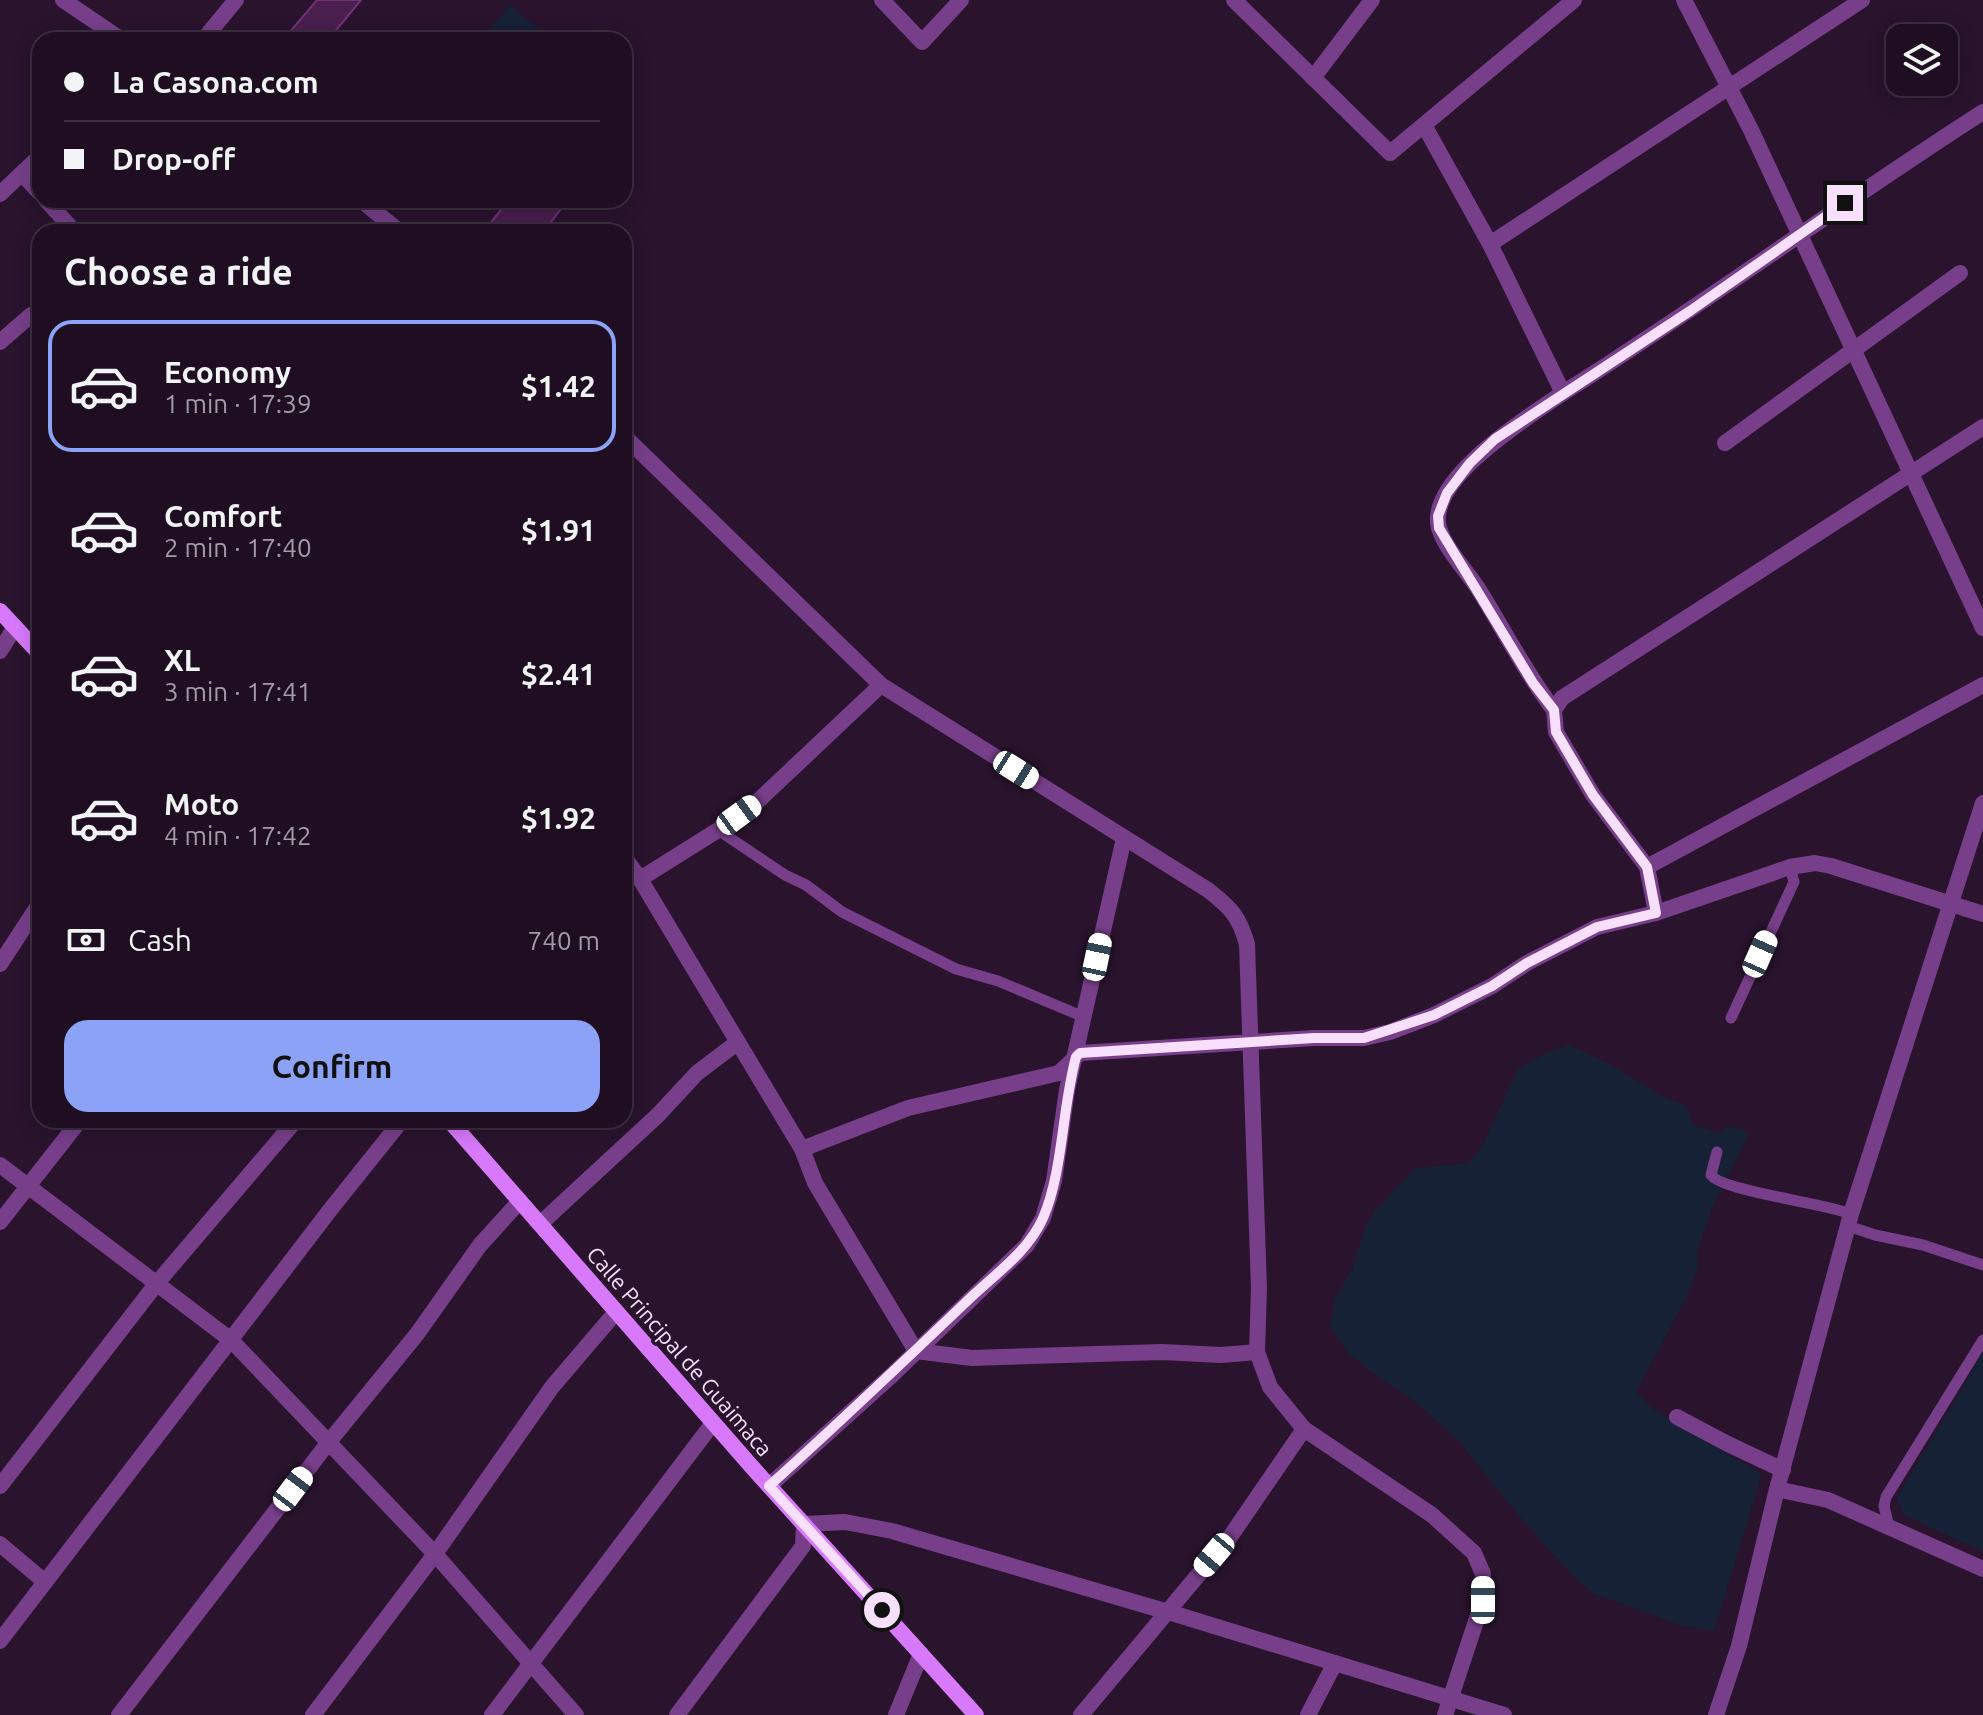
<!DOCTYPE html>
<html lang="en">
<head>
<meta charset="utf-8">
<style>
	:root { --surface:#1f0e22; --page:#2c1c2f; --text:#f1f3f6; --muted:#a19ca5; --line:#3c2e40; --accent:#8ca2f7 }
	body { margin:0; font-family:Ubuntu,sans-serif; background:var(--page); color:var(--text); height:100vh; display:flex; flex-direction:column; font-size:30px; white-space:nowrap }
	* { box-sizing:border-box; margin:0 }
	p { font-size:26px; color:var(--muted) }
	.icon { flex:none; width:44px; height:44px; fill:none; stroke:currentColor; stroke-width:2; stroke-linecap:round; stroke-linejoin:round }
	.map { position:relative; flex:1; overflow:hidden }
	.panel { position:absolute; left:32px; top:224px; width:600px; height:904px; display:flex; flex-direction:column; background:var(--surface); border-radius:24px; box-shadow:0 4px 20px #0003,0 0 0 2px var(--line) }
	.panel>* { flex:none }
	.banner { position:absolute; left:32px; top:32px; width:600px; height:176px; border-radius:24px; box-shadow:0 4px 20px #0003,0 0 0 2px var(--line); display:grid; align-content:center; height:176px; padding:0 32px; background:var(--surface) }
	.tools { position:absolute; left:1886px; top:24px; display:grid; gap:16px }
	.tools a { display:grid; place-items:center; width:72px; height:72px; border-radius:16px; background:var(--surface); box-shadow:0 4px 20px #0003,0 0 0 2px var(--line); font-size:40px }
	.end { position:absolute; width:36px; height:36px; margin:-18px; border:10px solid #f8dffe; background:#111; box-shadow:0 0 0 4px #111 }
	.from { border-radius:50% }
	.car { position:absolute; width:24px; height:48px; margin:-24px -12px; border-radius:10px; box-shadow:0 0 6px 2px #0007; background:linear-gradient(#fff 24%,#345 0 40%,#fff 0 76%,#345 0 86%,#fff 0) }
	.banner b { display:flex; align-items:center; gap:28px; height:76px; font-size:30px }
	.banner b+b { border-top:2px solid var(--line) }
	.banner i { width:20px; height:20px; background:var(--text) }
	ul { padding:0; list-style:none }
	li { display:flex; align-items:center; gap:24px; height:132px; margin:0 16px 12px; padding:0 16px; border:4px solid transparent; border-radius:24px }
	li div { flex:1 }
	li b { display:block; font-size:30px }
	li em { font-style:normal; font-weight:700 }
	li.on { border-color:var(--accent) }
	li>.icon { width:72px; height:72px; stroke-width:1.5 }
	h2 { padding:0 32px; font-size:36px; line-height:96px }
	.pay { display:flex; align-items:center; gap:20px; height:88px; padding:0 32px; font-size:30px }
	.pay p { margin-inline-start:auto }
	.action { display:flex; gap:16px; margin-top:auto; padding:16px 32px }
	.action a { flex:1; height:92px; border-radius:24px; background:var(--accent); color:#111; font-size:32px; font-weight:700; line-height:92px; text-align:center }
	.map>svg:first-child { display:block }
</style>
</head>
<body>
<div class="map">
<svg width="1983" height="1715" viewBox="0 0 1983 1715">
	<rect width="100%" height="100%" fill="#29132d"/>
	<g fill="#162136">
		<path d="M510 5 552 40H480Z"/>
		<path d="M1569 1045 1610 1064 1663 1097 1687 1106 1692 1124 1717 1133 1729 1126 1749 1133 1713 1206 1697 1251 1698 1268 1688 1294 1636 1392 1655 1411 1762 1474 1714 1631 1683 1626 1592 1593 1567 1570 1508 1503 1460 1442 1417 1403 1370 1371 1347 1352 1330 1326 1335 1297 1352 1270 1365 1227 1374 1212 1416 1168 1469 1163 1481 1148 1518 1069 1544 1054Z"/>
		<path d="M1983 1353V1551L1905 1516 1896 1499Z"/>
	</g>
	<g fill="#491f4d" stroke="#713278" stroke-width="2">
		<path d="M317 0H361L328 40H283Z"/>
		<path d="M509 200H568L543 232H483Z"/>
	</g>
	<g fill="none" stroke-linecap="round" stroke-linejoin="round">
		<g stroke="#773f8a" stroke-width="11">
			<path d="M718 830 785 875 806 885 842 912 956 969 998 981 1084 1017"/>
			<path d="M1731 1018 1794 882 1790 867"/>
			<path d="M1717 1152 1711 1175C1722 1191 1824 1203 1851 1214"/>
			<path d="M1848 1226 1875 1235 1923 1245 1983 1265"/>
			<path d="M1889 1527 1884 1506 1886 1497 1983 1340"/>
		</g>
		<g stroke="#773f8a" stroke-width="16">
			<path d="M63 0 122 40"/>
			<path d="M882 0 922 42 961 0"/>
			<path d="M1234 0 1390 153 1574 0"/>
			<path d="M1684 0 1751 130 1983 628"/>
			<path d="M203 40 236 0"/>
			<path d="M1313 78 1372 0"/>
			<path d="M1424 125 1490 244 1563 393C1706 303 1841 203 1983 112"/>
			<path d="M22 174 40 193"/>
			<path d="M0 194 40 156"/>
			<path d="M46 200 75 232"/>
			<path d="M361 200 400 232"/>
			<path d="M1490 244 1862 0"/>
			<path d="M0 342 31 315"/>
			<path d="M624 436 881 685 1208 890C1231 908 1239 916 1247 944L1259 1288 1257 1352 1270 1387 1304 1429 1432 1515 1474 1553 1483 1574V1600L1445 1715"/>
			<path d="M1725 443 1960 273"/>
			<path d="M0 651 15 627"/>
			<path d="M1554 710C1525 672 1504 630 1479 590 1466 570 1446 550 1439 528 1426 479 1530 416 1563 393"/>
			<path d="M624 857 640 879 802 1149 815 1183 916 1351 972 1358 1162 1352 1221 1355 1257 1352"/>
			<path d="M1647 867 1983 685"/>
			<path d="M640 879 718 830 759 800 881 685"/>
			<path d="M1656 913 1647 867 1593 795 1556 732 1554 710 1562 698 1983 427"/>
			<path d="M0 964 40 903"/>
			<path d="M802 1149 908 1108 1059 1073 1080 1053 1314 1038H1364L1390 1032 1434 1015 1492 986 1527 963 1597 927 1656 913 1790 867 1815 863 1831 866 1983 914"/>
			<path d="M0 1165 231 1340 435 1554 576 1715"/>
			<path d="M0 1222 80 1120"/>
			<path d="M540 1224 658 1115 697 1073 738 1042"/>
			<path d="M1677 1417 1728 1444 1783 1470"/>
			<path d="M0 1486 157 1283 296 1120"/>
			<path d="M769 1486 892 1375 1027 1245 1043 1218 1054 1181 1067 1090 1124 838"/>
			<path d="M1777 1489 1828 1500 1983 1569"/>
			<path d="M0 1544 45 1582"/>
			<path d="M0 1641 330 1210 402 1120"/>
			<path d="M119 1715 328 1443 417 1334 480 1245 520 1201"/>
			<path d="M313 1715 435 1554 552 1387 616 1312"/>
			<path d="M492 1715 713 1423"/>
			<path d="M677 1715 803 1546 804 1524 845 1522 892 1531 1175 1614 1504 1715"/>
			<path d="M896 1715 921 1654"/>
			<path d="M1081 1715 1230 1537 1304 1429"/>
			<path d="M1308 1715 1335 1663"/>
			<path d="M1716 1715 1739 1646 1777 1489 1851 1214 1983 803"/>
		</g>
		<g stroke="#d879fc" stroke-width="16">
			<path d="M0 611 40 654"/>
			<path d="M449 1120 752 1467 976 1715"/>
		</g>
	</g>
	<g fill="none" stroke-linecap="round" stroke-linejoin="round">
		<path stroke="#f8dffe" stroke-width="10" d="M882 1610 769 1486C836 1426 900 1365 965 1303 992 1276 1027 1254 1043 1218 1063 1172 1062 1108 1076 1057L1080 1053 1314 1038H1364L1434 1015 1492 986 1527 963 1597 927 1656 913 1647 867 1593 795 1556 732 1554 710 1533 683 1439 528 1438 516 1447 493 1470 463 1495 439 1690 311 1845 203"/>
	</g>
	<g text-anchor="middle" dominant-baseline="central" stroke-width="7" stroke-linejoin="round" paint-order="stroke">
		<g font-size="22" fill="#f8dffe" stroke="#29132d">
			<text transform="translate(680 1351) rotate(49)">Calle Principal de Guaimaca</text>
		</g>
	</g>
</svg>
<div class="tools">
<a><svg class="icon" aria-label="layers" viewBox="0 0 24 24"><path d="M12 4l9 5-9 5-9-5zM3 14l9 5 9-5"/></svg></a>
</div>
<i class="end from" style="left:882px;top:1610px"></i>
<i class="end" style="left:1845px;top:203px"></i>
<i class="car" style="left:1016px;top:770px;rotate:122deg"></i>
<i class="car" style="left:739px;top:815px;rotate:54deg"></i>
<i class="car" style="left:1760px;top:954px;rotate:24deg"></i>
<i class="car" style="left:1097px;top:957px;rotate:12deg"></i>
<i class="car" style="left:293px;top:1489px;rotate:37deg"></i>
<i class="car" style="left:1214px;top:1555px;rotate:220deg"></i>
<i class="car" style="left:1483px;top:1600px;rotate:0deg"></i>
<div class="banner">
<b><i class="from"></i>La Casona.com</b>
<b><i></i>Drop-off</b>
</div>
<section class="panel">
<h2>Choose a ride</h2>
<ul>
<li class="on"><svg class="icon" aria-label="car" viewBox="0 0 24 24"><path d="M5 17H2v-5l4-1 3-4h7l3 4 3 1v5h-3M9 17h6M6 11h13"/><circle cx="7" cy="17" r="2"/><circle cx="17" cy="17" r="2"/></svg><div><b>Economy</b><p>1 min · 17:39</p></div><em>$1.42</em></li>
<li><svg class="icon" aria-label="car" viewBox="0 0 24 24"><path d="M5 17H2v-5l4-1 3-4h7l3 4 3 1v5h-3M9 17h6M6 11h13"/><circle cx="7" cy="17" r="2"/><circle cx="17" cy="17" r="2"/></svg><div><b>Comfort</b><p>2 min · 17:40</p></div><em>$1.91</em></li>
<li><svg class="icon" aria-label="car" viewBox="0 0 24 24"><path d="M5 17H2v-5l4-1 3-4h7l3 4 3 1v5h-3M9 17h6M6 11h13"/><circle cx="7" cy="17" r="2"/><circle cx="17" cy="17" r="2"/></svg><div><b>XL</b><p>3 min · 17:41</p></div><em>$2.41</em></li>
<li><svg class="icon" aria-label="car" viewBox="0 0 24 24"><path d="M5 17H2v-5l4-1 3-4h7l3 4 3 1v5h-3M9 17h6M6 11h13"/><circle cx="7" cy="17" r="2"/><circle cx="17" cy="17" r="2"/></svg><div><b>Moto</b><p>4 min · 17:42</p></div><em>$1.92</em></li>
</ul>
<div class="pay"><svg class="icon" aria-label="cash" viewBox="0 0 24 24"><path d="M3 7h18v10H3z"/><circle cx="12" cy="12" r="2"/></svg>Cash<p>740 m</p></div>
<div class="action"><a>Confirm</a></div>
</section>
</div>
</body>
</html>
